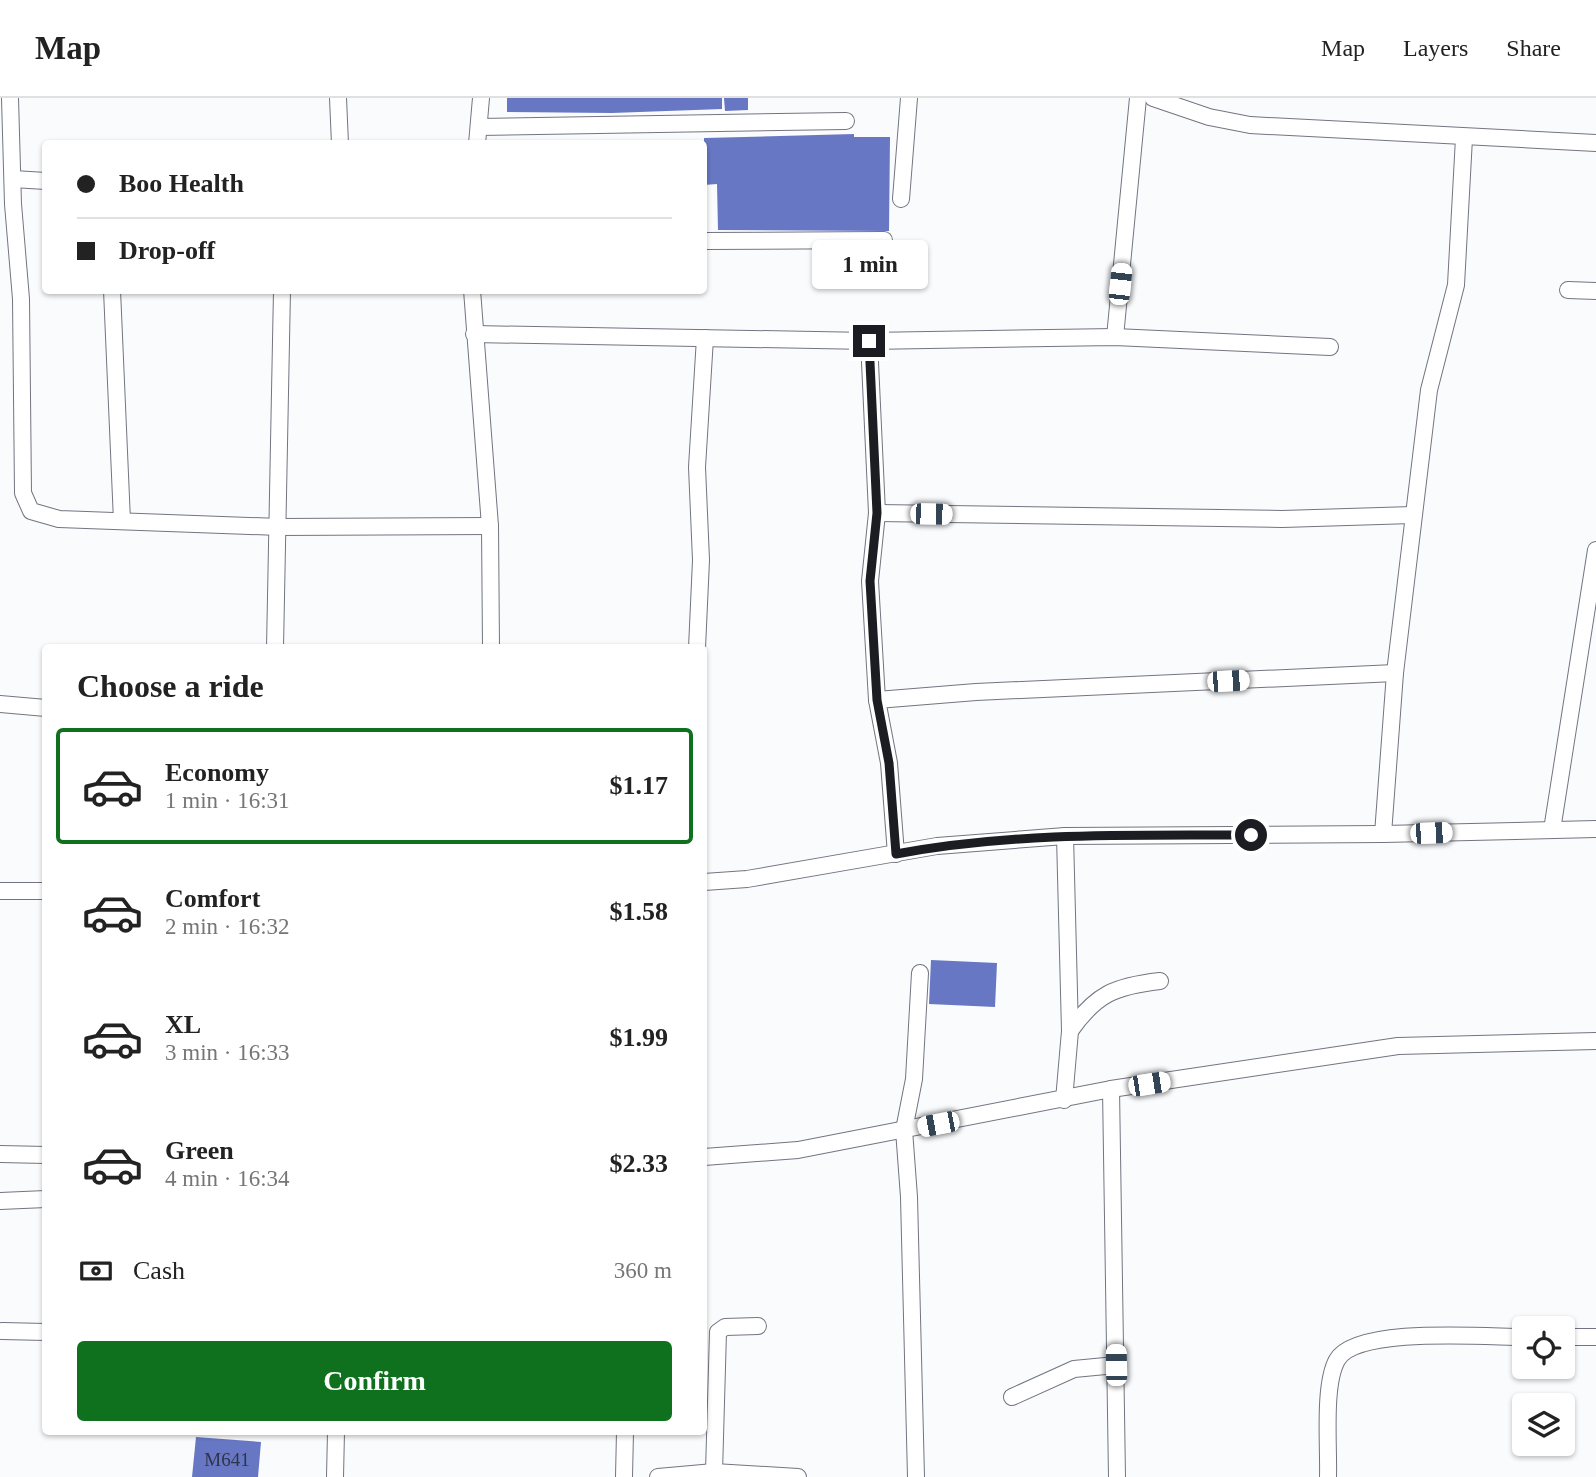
<!DOCTYPE html>
<html lang="en">
<head>
<meta charset="utf-8">
<style>
	:root { --surface:#fff; --page:#f2f2f2; --text:#222; --muted:#767676; --line:#e0e0e0; --accent:#0f701e }
	body { margin:0; font-family:Georgia,serif; background:var(--page); color:var(--text); height:100vh; display:flex; flex-direction:column; font-size:26px; white-space:nowrap }
	* { box-sizing:border-box; margin:0 }
	p { font-size:23px; color:var(--muted) }
	.icon { flex:none; width:38px; height:38px; fill:none; stroke:currentColor; stroke-width:2; stroke-linecap:round; stroke-linejoin:round }
	.map { position:relative; flex:1; overflow:hidden }
	.side { position:absolute; left:42px; top:546px; width:665px; height:791px; display:flex; flex-direction:column; background:var(--surface); border-radius:7px; box-shadow:0 2px 5px #0004 }
	.side>* { flex:none }
	.guide { position:absolute; left:42px; top:42px; width:665px; height:154px; border-radius:7px; box-shadow:0 2px 5px #0004; display:grid; align-content:center; height:154px; padding:0 35px; background:var(--surface) }
	.tools { position:absolute; left:1512px; top:1218px; display:grid; gap:14px }
	.tools a { display:grid; place-items:center; width:63px; height:63px; border-radius:7px; background:var(--surface); box-shadow:0 2px 5px #0004; font-size:35px }
	.end { position:absolute; width:32px; height:32px; margin:-16px; border:9px solid #1c1d22; background:#fff; box-shadow:0 0 0 4px #fff }
	.from { border-radius:50% }
	.bubble { position:absolute; height:49px; border-radius:7px; background:var(--surface); box-shadow:0 2px 5px #0004; font-size:23px; font-weight:800; line-height:49px; text-align:center }
	.car { position:absolute; width:21px; height:42px; margin:-21px -10px; border-radius:9px; box-shadow:0 0 5px 2px #0007; background:linear-gradient(#fff 24%,#345 0 40%,#fff 0 76%,#345 0 86%,#fff 0) }
	.guide b { display:flex; align-items:center; gap:24px; height:66px; font-size:26px }
	.guide b+b { border-top:2px solid var(--line) }
	.guide i { width:18px; height:18px; background:var(--text) }
	ul { padding:0; list-style:none }
	li { display:flex; align-items:center; gap:21px; height:116px; margin:0 14px 10px; padding:0 21px; border:4px solid transparent; border-radius:7px }
	li div { flex:1 }
	li b { display:block; font-size:26px }
	li em { font-style:normal; font-weight:800 }
	li.on { border-color:var(--accent) }
	li>.icon { width:63px; height:63px; stroke-width:1.5 }
	h2 { padding:0 35px; font-size:32px; line-height:84px }
	.pay { display:flex; align-items:center; gap:18px; height:77px; padding:0 35px; font-size:26px }
	.pay p { margin-inline-start:auto }
	.button { display:flex; gap:14px; margin-top:auto; padding:14px 35px }
	.button a { flex:1; height:80px; border-radius:7px; background:var(--accent); color:#fff; font-size:28px; font-weight:800; line-height:80px; text-align:center }
	header { display:flex; align-items:center; gap:42px; box-sizing:border-box; height:98px; padding:0 35px; background:var(--surface); border-bottom:2px solid var(--line) }
	header strong { font-size:33px }
	nav { display:flex; gap:38px; margin-inline-start:auto; font-size:24px }
	.map>svg:first-child { display:block }
</style>
</head>
<body>
<header>
<strong>Map</strong>
<nav><a>Map</a><a>Layers</a><a>Share</a></nav>
</header>
<div class="map">
<svg width="1596" height="1379" viewBox="0 0 1596 1379">
	<rect width="100%" height="100%" fill="#fafbfd"/>
	<g fill="#6877c3">
		<path d="M507 0H722V11L612 15 507 14Z"/>
		<path d="M724 0H748V12L725 13Z"/>
		<path d="M854 36V39H890L889 133 718 132 717 86 704 87V40Z"/>
		<path d="M931 862 997 865 995 909 929 906Z"/>
		<path d="M196 1339 261 1344 258 1379H192Z"/>
	</g>
	<g fill="none" stroke-linecap="round" stroke-linejoin="round">
		<g stroke="#727581" stroke-width="18">
			<g id="minor">
				<path d="M10 0 13 106 21 201 23 395 31 413 59 421 279 429 490 428"/>
				<path d="M338 0 340 46"/>
				<path d="M1153 0 1209 19 1250 27 1596 45"/>
				<path d="M479 29 846 23"/>
				<path d="M477 46 481 0"/>
				<path d="M13 81 46 83"/>
				<path d="M901 101 909 0"/>
				<path d="M704 143 884 142"/>
				<path d="M112 192 122 423"/>
				<path d="M472 192 490 428 491 550"/>
				<path d="M1568 192 1596 193"/>
				<path d="M474 236 869 243 1115 239 1330 249"/>
				<path d="M1115 239 1138 0"/>
				<path d="M869 243 877 415 870 483 877 602 889 665 896 756"/>
				<path d="M877 415 1282 421 1413 417"/>
				<path d="M275 550 282 192"/>
				<path d="M697 550 701 462 697 369 705 240"/>
				<path d="M877 602 976 594 1395 575"/>
				<path d="M0 606 46 610"/>
				<path d="M1552 732 1596 452"/>
				<path d="M1383 736 1395 575 1429 292 1456 187 1464 40"/>
				<path d="M704 784 747 781 937 748 1065 738 1383 736 1596 731"/>
				<path d="M0 793H46"/>
				<path d="M1070 933C1096 896 1115 888 1160 883"/>
				<path d="M1111 991 1117 1379"/>
				<path d="M1064 1002 1070 933 1065 738"/>
				<path d="M0 1056 46 1057"/>
				<path d="M704 1059 798 1052 1111 991 1398 948 1596 943"/>
				<path d="M0 1103 46 1101"/>
				<path d="M2 1233 46 1234"/>
				<path d="M1563 1239H1596"/>
				<path d="M1012 1299 1074 1271 1116 1267"/>
				<path d="M714 1374 718 1234 725 1229 758 1228"/>
				<path d="M335 1379 336 1334"/>
				<path d="M624 1379 625 1334"/>
				<path d="M658 1379 714 1374 798 1379"/>
				<path d="M916 1379 909 1099 904 1032 914 981 920 875"/>
				<path d="M1328 1379C1329 1349 1323 1287 1337 1262 1356 1228 1487 1239 1524 1239"/>
			</g>
		</g>
		<use href="#minor" stroke="#fff" stroke-width="16"/>
	</g>
	<g fill="none" stroke-linecap="round" stroke-linejoin="round">
		<path stroke="#1c1d22" stroke-width="9" d="M869 243 877 415 870 483 877 602 889 665 896 756C1013 734 1132 737 1251 737"/>
	</g>
	<g text-anchor="middle" dominant-baseline="central" stroke-width="5" stroke-linejoin="round" paint-order="stroke">
		<g font-size="19" fill="#2f344a">
			<text x="227" y="1361">M641</text>
		</g>
	</g>
</svg>
<div class="tools">
<a><svg class="icon" aria-label="locate" viewBox="0 0 24 24"><circle cx="12" cy="12" r="6"/><path d="M12 2v4M12 18v4M2 12h4M18 12h4"/></svg></a>
<a><svg class="icon" aria-label="layers" viewBox="0 0 24 24"><path d="M12 4l9 5-9 5-9-5zM3 14l9 5 9-5"/></svg></a>
</div>
<i class="end from" style="left:1251px;top:737px"></i>
<i class="end" style="left:869px;top:243px"></i>
<div class="bubble" style="left:812px;top:142px;width:116px">1 min</div>
<i class="car" style="left:1120px;top:186px;rotate:6deg"></i>
<i class="car" style="left:931px;top:416px;rotate:91deg"></i>
<i class="car" style="left:1228px;top:583px;rotate:87deg"></i>
<i class="car" style="left:1431px;top:735px;rotate:88deg"></i>
<i class="car" style="left:1149px;top:986px;rotate:81deg"></i>
<i class="car" style="left:938px;top:1026px;rotate:259deg"></i>
<i class="car" style="left:1116px;top:1267px;rotate:359deg"></i>
<div class="guide">
<b><i class="from"></i>Boo Health</b>
<b><i></i>Drop-off</b>
</div>
<section class="side">
<h2>Choose a ride</h2>
<ul>
<li class="on"><svg class="icon" aria-label="car" viewBox="0 0 24 24"><path d="M5 17H2v-5l4-1 3-4h7l3 4 3 1v5h-3M9 17h6M6 11h13"/><circle cx="7" cy="17" r="2"/><circle cx="17" cy="17" r="2"/></svg><div><b>Economy</b><p>1 min · 16:31</p></div><em>$1.17</em></li>
<li><svg class="icon" aria-label="car" viewBox="0 0 24 24"><path d="M5 17H2v-5l4-1 3-4h7l3 4 3 1v5h-3M9 17h6M6 11h13"/><circle cx="7" cy="17" r="2"/><circle cx="17" cy="17" r="2"/></svg><div><b>Comfort</b><p>2 min · 16:32</p></div><em>$1.58</em></li>
<li><svg class="icon" aria-label="car" viewBox="0 0 24 24"><path d="M5 17H2v-5l4-1 3-4h7l3 4 3 1v5h-3M9 17h6M6 11h13"/><circle cx="7" cy="17" r="2"/><circle cx="17" cy="17" r="2"/></svg><div><b>XL</b><p>3 min · 16:33</p></div><em>$1.99</em></li>
<li><svg class="icon" aria-label="car" viewBox="0 0 24 24"><path d="M5 17H2v-5l4-1 3-4h7l3 4 3 1v5h-3M9 17h6M6 11h13"/><circle cx="7" cy="17" r="2"/><circle cx="17" cy="17" r="2"/></svg><div><b>Green</b><p>4 min · 16:34</p></div><em>$2.33</em></li>
</ul>
<div class="pay"><svg class="icon" aria-label="cash" viewBox="0 0 24 24"><path d="M3 7h18v10H3z"/><circle cx="12" cy="12" r="2"/></svg>Cash<p>360 m</p></div>
<div class="button"><a>Confirm</a></div>
</section>
</div>
</body>
</html>
